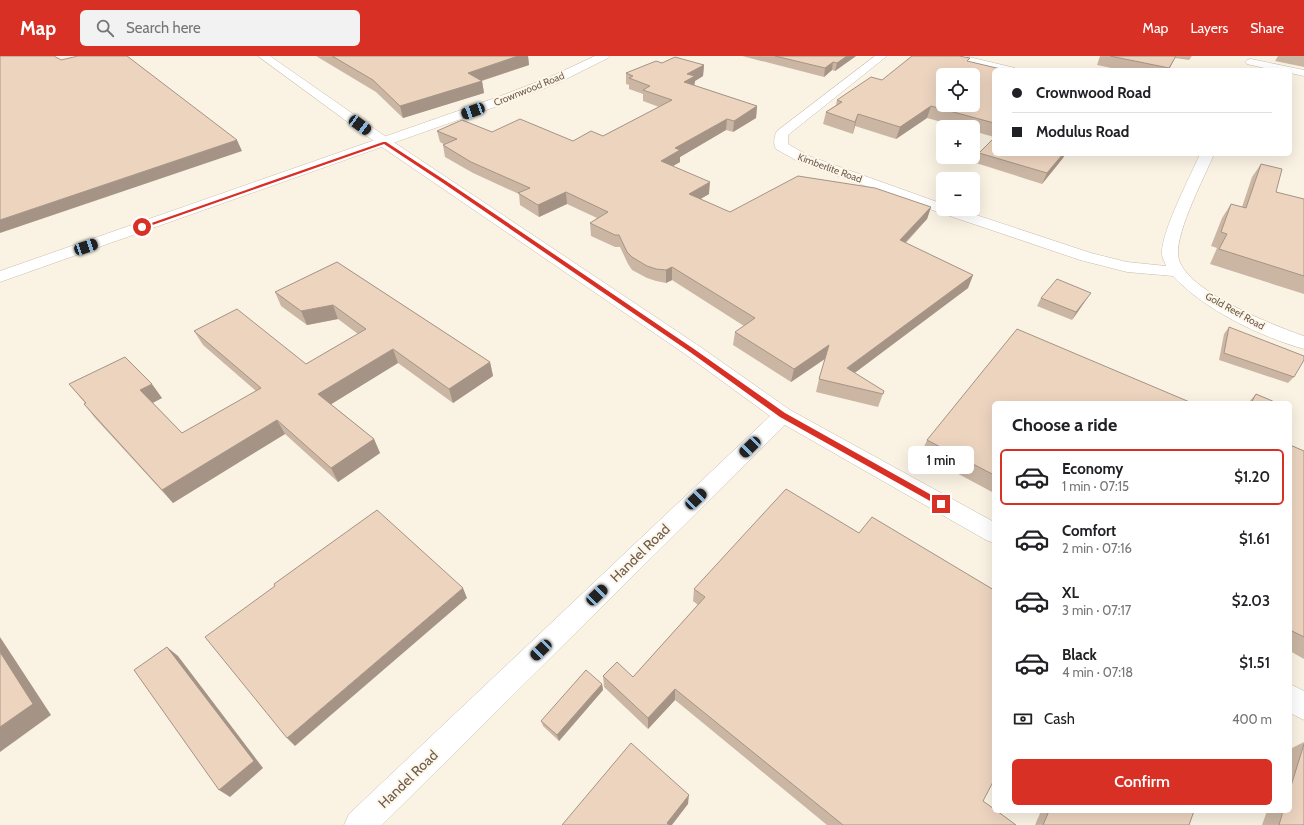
<!DOCTYPE html>
<html lang="en">
<head>
<meta charset="utf-8">
<style>
	:root { --surface:#fff; --page:#f2f2f2; --text:#202124; --muted:#757577; --line:#e0e0e0; --accent:#d93025 }
	body { margin:0; font-family:Cabin,sans-serif; background:var(--page); color:var(--text); height:100vh; display:flex; flex-direction:column; font-size:15px; white-space:nowrap }
	* { box-sizing:border-box; margin:0 }
	p { font-size:13px; color:var(--muted) }
	.icon { flex:none; width:22px; height:22px; fill:none; stroke:currentColor; stroke-width:2; stroke-linecap:round; stroke-linejoin:round }
	.map { position:relative; flex:1; overflow:hidden }
	.details { position:absolute; left:992px; top:345px; width:300px; height:412px; display:flex; flex-direction:column; background:var(--surface); border-radius:6px; box-shadow:0 4px 16px #0002 }
	.details>* { flex:none }
	.hud { position:absolute; left:992px; top:12px; width:300px; height:88px; border-radius:6px; box-shadow:0 4px 16px #0002; display:grid; align-content:center; height:88px; padding:0 20px; background:var(--surface) }
	.buttons { position:absolute; left:936px; top:12px; display:grid; gap:8px }
	.buttons a { display:grid; place-items:center; width:44px; height:44px; border-radius:6px; background:var(--surface); box-shadow:0 4px 16px #0002; font-size:20px }
	.end { position:absolute; width:18px; height:18px; margin:-9px; border:5px solid #d93025; background:#fff; box-shadow:0 0 0 2px #fff }
	.from { border-radius:50% }
	.bubble { position:absolute; height:28px; border-radius:6px; background:var(--surface); box-shadow:0 4px 16px #0002; font-size:13px; font-weight:600; line-height:28px; text-align:center }
	.car { position:absolute; width:12px; height:24px; margin:-12px -6px; border-radius:5px; box-shadow:0 0 3px 1px #0007; background:linear-gradient(#222 24%,#8ab4d8 0 40%,#222 0 76%,#8ab4d8 0 86%,#222 0) }
	.hud b { display:flex; align-items:center; gap:14px; height:38px; font-size:15px }
	.hud b+b { border-top:1px solid var(--line) }
	.hud i { width:10px; height:10px; background:var(--text) }
	ul { padding:0; list-style:none }
	li { display:flex; align-items:center; gap:12px; height:56px; margin:0 8px 6px; padding:0 12px; border:2px solid transparent; border-radius:6px }
	li div { flex:1 }
	li b { display:block; font-size:15px }
	li em { font-style:normal; font-weight:600 }
	li.active { border-color:var(--accent) }
	li>.icon { width:36px; height:36px; stroke-width:1.5 }
	h2 { padding:0 20px; font-size:18px; line-height:48px }
	.pay { display:flex; align-items:center; gap:10px; height:44px; padding:0 20px; font-size:15px }
	.pay p { margin-inline-start:auto }
	.action { display:flex; gap:8px; margin-top:auto; padding:8px 20px }
	.action a { flex:1; height:46px; border-radius:6px; background:var(--accent); color:#fff; font-size:16px; font-weight:600; line-height:46px; text-align:center }
	header { display:flex; align-items:center; gap:24px; box-sizing:border-box; height:56px; padding:0 20px; background:var(--accent); color:#fff }
	header strong { font-size:19px }
	nav { display:flex; gap:22px; margin-inline-start:auto; font-size:14px }
	.search { width:280px; height:36px; background:var(--page); display:flex; align-items:center; gap:10px; box-sizing:border-box; padding:0 14px; border-radius:6px; color:var(--muted); font-size:15px }
	.map>svg:first-child { display:block }
</style>
</head>
<body>
<header>
<strong>Map</strong>
<div class="search"><svg class="icon" aria-label="search" viewBox="0 0 24 24"><circle cx="10" cy="10" r="6"/><path d="M15 15l6 6"/></svg>Search here</div>
<nav><a>Map</a><a>Layers</a><a>Share</a></nav>
</header>
<div class="map">
<svg width="1304" height="769" viewBox="0 0 1304 769">
	<rect width="100%" height="100%" fill="#faf3e4"/>
	<g fill="none" stroke-linecap="round" stroke-linejoin="round">
		<g stroke="#c9bbac" stroke-width="1">
			<g id="minor">
				<path d="M258 0H270L389 83 699 290 790 354 994 466V487L986 484 785 369 382 769H344L349 758 770 360 685 298 379 89Z"/>
				<path d="M875 0H887L788 79V88L809 100 943 148V153H958L1091 197 1127 206 1166 210C1165 206 1162 202 1162 198 1161 176 1190 121 1200 98H1214C1204 122 1177 173 1178 198 1179 233 1275 270 1304 280V293C1261 281 1203 253 1173 220L1127 216 1080 204 938 156 799 106 776 93C773 88 774 80 777 75Z"/>
				<path d="M946 0H965L1015 12 1017 14H997L947 2Z"/>
				<path d="M1251 3 1304 14V20L1290 17V14H1273L1247 8 1245 6 1247 4Z"/>
				<path d="M1290 628 1304 635V664L1290 657Z"/>
			</g>
		</g>
		<g stroke="#ccbcab" stroke-width="1">
			<path id="secondary" d="M595 0H610L608 2 558 27 506 47 0 226V215L498 41 550 21Z"/>
		</g>
		<use href="#minor" fill="#fff" fill-rule="evenodd"/>
		<use href="#secondary" fill="#fff" fill-rule="evenodd"/>
	</g>
	<g fill="#cbb6a4">
		<path d="M316 0H528L529 9 482 25 484 37 403 62 376 36Z"/>
		<path d="M742 0H856L835 15 832 14 824 21Z"/>
		<path d="M1100 0H1192L1189 4 1175 2 1169 14H1121L1097 9Z"/>
		<path d="M1278 0H1304V11L1275 5Z"/>
		<path d="M969 6 994 14V81L973 75V71H960L927 62 896 83 855 70 853 78 823 68 826 56 836 49 837 44 882 24Z"/>
		<path d="M662 7 704 9 703 20 695 25 694 29 757 50 756 62 733 76 726 74 680 101V106L673 110 709 138 700 143 730 156 931 151 927 163 906 187 973 219 968 232 854 317 884 335 878 351 816 336 819 323 825 303 791 326 733 289 735 276 744 270 672 224 666 227 656 225 647 222 632 214 628 208 620 191H615L591 180 590 167 597 162 567 148 539 161 520 149 519 138 473 117 445 101 443 89H445L440 86 437 75 492 76 573 85 603 80 659 51 643 45V38L629 33V29L626 28V17Z"/>
		<path d="M979 97 994 98H1065L1063 102 1042 128 976 107Z"/>
		<path d="M1261 108 1276 136 1304 143V238L1210 208 1217 192 1211 190 1222 162 1231 148 1242 151 1252 121Z"/>
		<path d="M337 206 490 306 493 320 453 347 398 307 331 348 374 383 380 397 338 426 285 378 173 447 95 362 84 348 85 347 69 328 162 342 153 347 182 377 256 335 203 289 194 275 306 308 358 278 338 263 307 269 281 250 275 236Z"/>
		<path d="M1041 242 1086 244 1072 264 1037 250Z"/>
		<path d="M1229 271 1294 321 1288 327 1219 304 1224 278Z"/>
		<path d="M1256 338 1277 347H1248Z"/>
		<path d="M994 347V437L921 398 927 384Z"/>
		<path d="M1290 389 1304 395V603L1290 595Z"/>
		<path d="M694 533 983 745 1016 769H827L675 644 648 673 604 631 603 620 633 621 698 549 693 545Z"/>
		<path d="M602 628 603 634 559 685 543 670 541 665Z"/>
		<path d="M1304 686V769H1262L1267 755H1290V693Z"/>
		<path d="M1041 755H1194L1189 769H1035Z"/>
	</g>
	<g fill="#a59486">
		<path d="M518 0H528L529 9 477 26 482 25 484 37 403 62 400 50 468 17Z"/>
		<path d="M847 0H856L835 15 837 7Z"/>
		<path d="M833 6 832 14 824 21 825 12Z"/>
		<path d="M704 9 703 20 695 25 694 31 684 26 687 18Z"/>
		<path d="M757 50 756 62 733 76 734 65Z"/>
		<path d="M931 50 927 62 896 83 900 71Z"/>
		<path d="M858 58 853 78 855 66Z"/>
		<path d="M727 63 726 74 680 101V106L661 117V105L675 92Z"/>
		<path d="M237 84 242 95 0 177V164Z"/>
		<path d="M1063 98H1065L1063 102 1042 128 1047 117Z"/>
		<path d="M710 126 709 138 689 150V138Z"/>
		<path d="M566 136 567 148 539 161 538 149Z"/>
		<path d="M931 151 927 163 896 196 900 184Z"/>
		<path d="M672 211V224L666 227V214Z"/>
		<path d="M973 219 968 232 844 325 847 312Z"/>
		<path d="M1091 237 1086 244 1072 264 1076 256Z"/>
		<path d="M333 249 338 263 307 269 301 255Z"/>
		<path d="M829 289 826 302 791 326 794 313Z"/>
		<path d="M393 293 398 307 325 352 318 338Z"/>
		<path d="M490 306 493 320 453 347 449 333Z"/>
		<path d="M152 328 162 342 150 348 140 334Z"/>
		<path d="M277 364 285 378 173 447 162 434Z"/>
		<path d="M374 383 380 397 338 426 331 412Z"/>
		<path d="M463 532 467 542 295 690 287 682Z"/>
		<path d="M0 581 51 659 0 696Z"/>
		<path d="M167 591 178 600 263 712 230 741 219 734Z"/>
		<path d="M602 628 603 634 559 685 557 679Z"/>
		<path d="M675 633V644L648 673V662Z"/>
		<path d="M689 739 688 748 672 769H667V767Z"/>
	</g>
	<g fill="#ecd4bf" stroke="#a59486" fill-rule="evenodd">
		<path d="M0 0H54L61 4 78 0H127L237 84 0 164Z"/>
		<path d="M332 0H518L468 17 482 25 400 50 373 24Z"/>
		<path d="M775 0H847L837 7 833 6 825 12Z"/>
		<path d="M912 0H959L970 2 967 5 1005 14H994V67L931 50 900 71 858 58 855 66 826 56 842 46 837 44 871 21 882 24ZM943 19H973V49H943Z"/>
		<path d="M1110 0H1176L1169 12Z"/>
		<path d="M675 1 704 9 687 18 695 20 684 26 757 50 734 65 727 63 675 92 680 94 661 105 710 126 689 138 730 156 798 120 875 132 931 151 900 184 973 219 847 312 884 335 883 338 819 323 829 289 794 313 735 276 755 262 672 211 666 214 656 213 647 210 632 201 627 196 619 179H615L590 167 608 156 566 136 538 149 518 137 530 132 471 106 443 89 457 83 437 75 462 64 492 76 520 63 573 85 591 75 603 80 672 44 643 34 650 30 629 22 633 20 626 17 656 5 662 7Z"/>
		<path d="M994 82V98H1063L1047 117 979 97Z"/>
		<path d="M1261 108 1282 113 1276 136 1304 143V220L1219 193 1227 178 1221 176 1231 148 1246 152Z"/>
		<path d="M337 206 490 306 449 333 393 293 318 338 374 383 331 412 277 364 162 434 84 348 86 347 69 328 125 301 152 328 140 334 182 377 261 332 194 275 237 253 306 308 366 273 333 249 301 255 275 236Z"/>
		<path d="M1057 223 1091 237 1076 256 1041 242Z"/>
		<path d="M1229 271 1304 300V304L1294 321 1224 297Z"/>
		<path d="M1017 273 1192 347H994V419L927 384Z"/>
		<path d="M1256 338 1277 347H1251Z"/>
		<path d="M1290 389 1304 395V581L1290 574Z"/>
		<path d="M786 433 859 477 872 461 994 534V724L983 745 994 753V755H997L1016 769H843L675 633 648 662 603 620 617 606 633 621 705 541 694 533Z"/>
		<path d="M377 454 463 532 287 682 205 581 275 530 274 528Z"/>
		<path d="M167 591 254 705 219 734 134 614Z"/>
		<path d="M0 596 33 648 0 671Z"/>
		<path d="M586 614 602 628 557 679 541 665Z"/>
		<path d="M631 687 689 739 667 767 669 769H562Z"/>
		<path d="M1304 688V769H1279L1283 755H1290V733Z"/>
		<path d="M1049 755H1194L1189 769H1043Z"/>
	</g>
	<path fill="#d93025" d="M383 86H386L446 125 694 293 785 357 944 446V450H939L780 361 690 296 443 127 384 88 144 172 140 171Z"/>
	<g text-anchor="middle" dominant-baseline="central" stroke-width="4" stroke-linejoin="round" paint-order="stroke">
		<g font-size="10" fill="#6f5b4d" stroke="#fdf7ea">
			<text transform="translate(529 33) rotate(-22)">Crownwood Road</text>
			<text transform="translate(830 112) rotate(20)">Kimberlite Road</text>
			<text transform="translate(1235 255) rotate(29)">Gold Reef Road</text>
		</g>
		<g font-size="14" fill="#6f5b4d" stroke="#fdf7ea">
			<text transform="translate(640 497) rotate(-44)">Handel Road</text>
			<text transform="translate(408 723) rotate(-44)">Handel Road</text>
		</g>
	</g>
</svg>
<div class="buttons">
<a><svg class="icon" aria-label="locate" viewBox="0 0 24 24"><circle cx="12" cy="12" r="6"/><path d="M12 2v4M12 18v4M2 12h4M18 12h4"/></svg></a>
<a>+</a>
<a>−</a>
</div>
<i class="end from" style="left:142px;top:171px"></i>
<i class="end" style="left:941px;top:448px"></i>
<div class="bubble" style="left:908px;top:390px;width:66px">1 min</div>
<i class="car" style="left:473px;top:55px;rotate:250deg"></i>
<i class="car" style="left:360px;top:69px;rotate:126deg"></i>
<i class="car" style="left:86px;top:191px;rotate:71deg"></i>
<i class="car" style="left:750px;top:391px;rotate:226deg"></i>
<i class="car" style="left:696px;top:443px;rotate:46deg"></i>
<i class="car" style="left:597px;top:539px;rotate:46deg"></i>
<i class="car" style="left:541px;top:594px;rotate:226deg"></i>
<div class="hud">
<b><i class="from"></i>Crownwood Road</b>
<b><i></i>Modulus Road</b>
</div>
<section class="details">
<h2>Choose a ride</h2>
<ul>
<li class="active"><svg class="icon" aria-label="car" viewBox="0 0 24 24"><path d="M5 17H2v-5l4-1 3-4h7l3 4 3 1v5h-3M9 17h6M6 11h13"/><circle cx="7" cy="17" r="2"/><circle cx="17" cy="17" r="2"/></svg><div><b>Economy</b><p>1 min · 07:15</p></div><em>$1.20</em></li>
<li><svg class="icon" aria-label="car" viewBox="0 0 24 24"><path d="M5 17H2v-5l4-1 3-4h7l3 4 3 1v5h-3M9 17h6M6 11h13"/><circle cx="7" cy="17" r="2"/><circle cx="17" cy="17" r="2"/></svg><div><b>Comfort</b><p>2 min · 07:16</p></div><em>$1.61</em></li>
<li><svg class="icon" aria-label="car" viewBox="0 0 24 24"><path d="M5 17H2v-5l4-1 3-4h7l3 4 3 1v5h-3M9 17h6M6 11h13"/><circle cx="7" cy="17" r="2"/><circle cx="17" cy="17" r="2"/></svg><div><b>XL</b><p>3 min · 07:17</p></div><em>$2.03</em></li>
<li><svg class="icon" aria-label="car" viewBox="0 0 24 24"><path d="M5 17H2v-5l4-1 3-4h7l3 4 3 1v5h-3M9 17h6M6 11h13"/><circle cx="7" cy="17" r="2"/><circle cx="17" cy="17" r="2"/></svg><div><b>Black</b><p>4 min · 07:18</p></div><em>$1.51</em></li>
</ul>
<div class="pay"><svg class="icon" aria-label="cash" viewBox="0 0 24 24"><path d="M3 7h18v10H3z"/><circle cx="12" cy="12" r="2"/></svg>Cash<p>400 m</p></div>
<div class="action"><a>Confirm</a></div>
</section>
</div>
</body>
</html>
